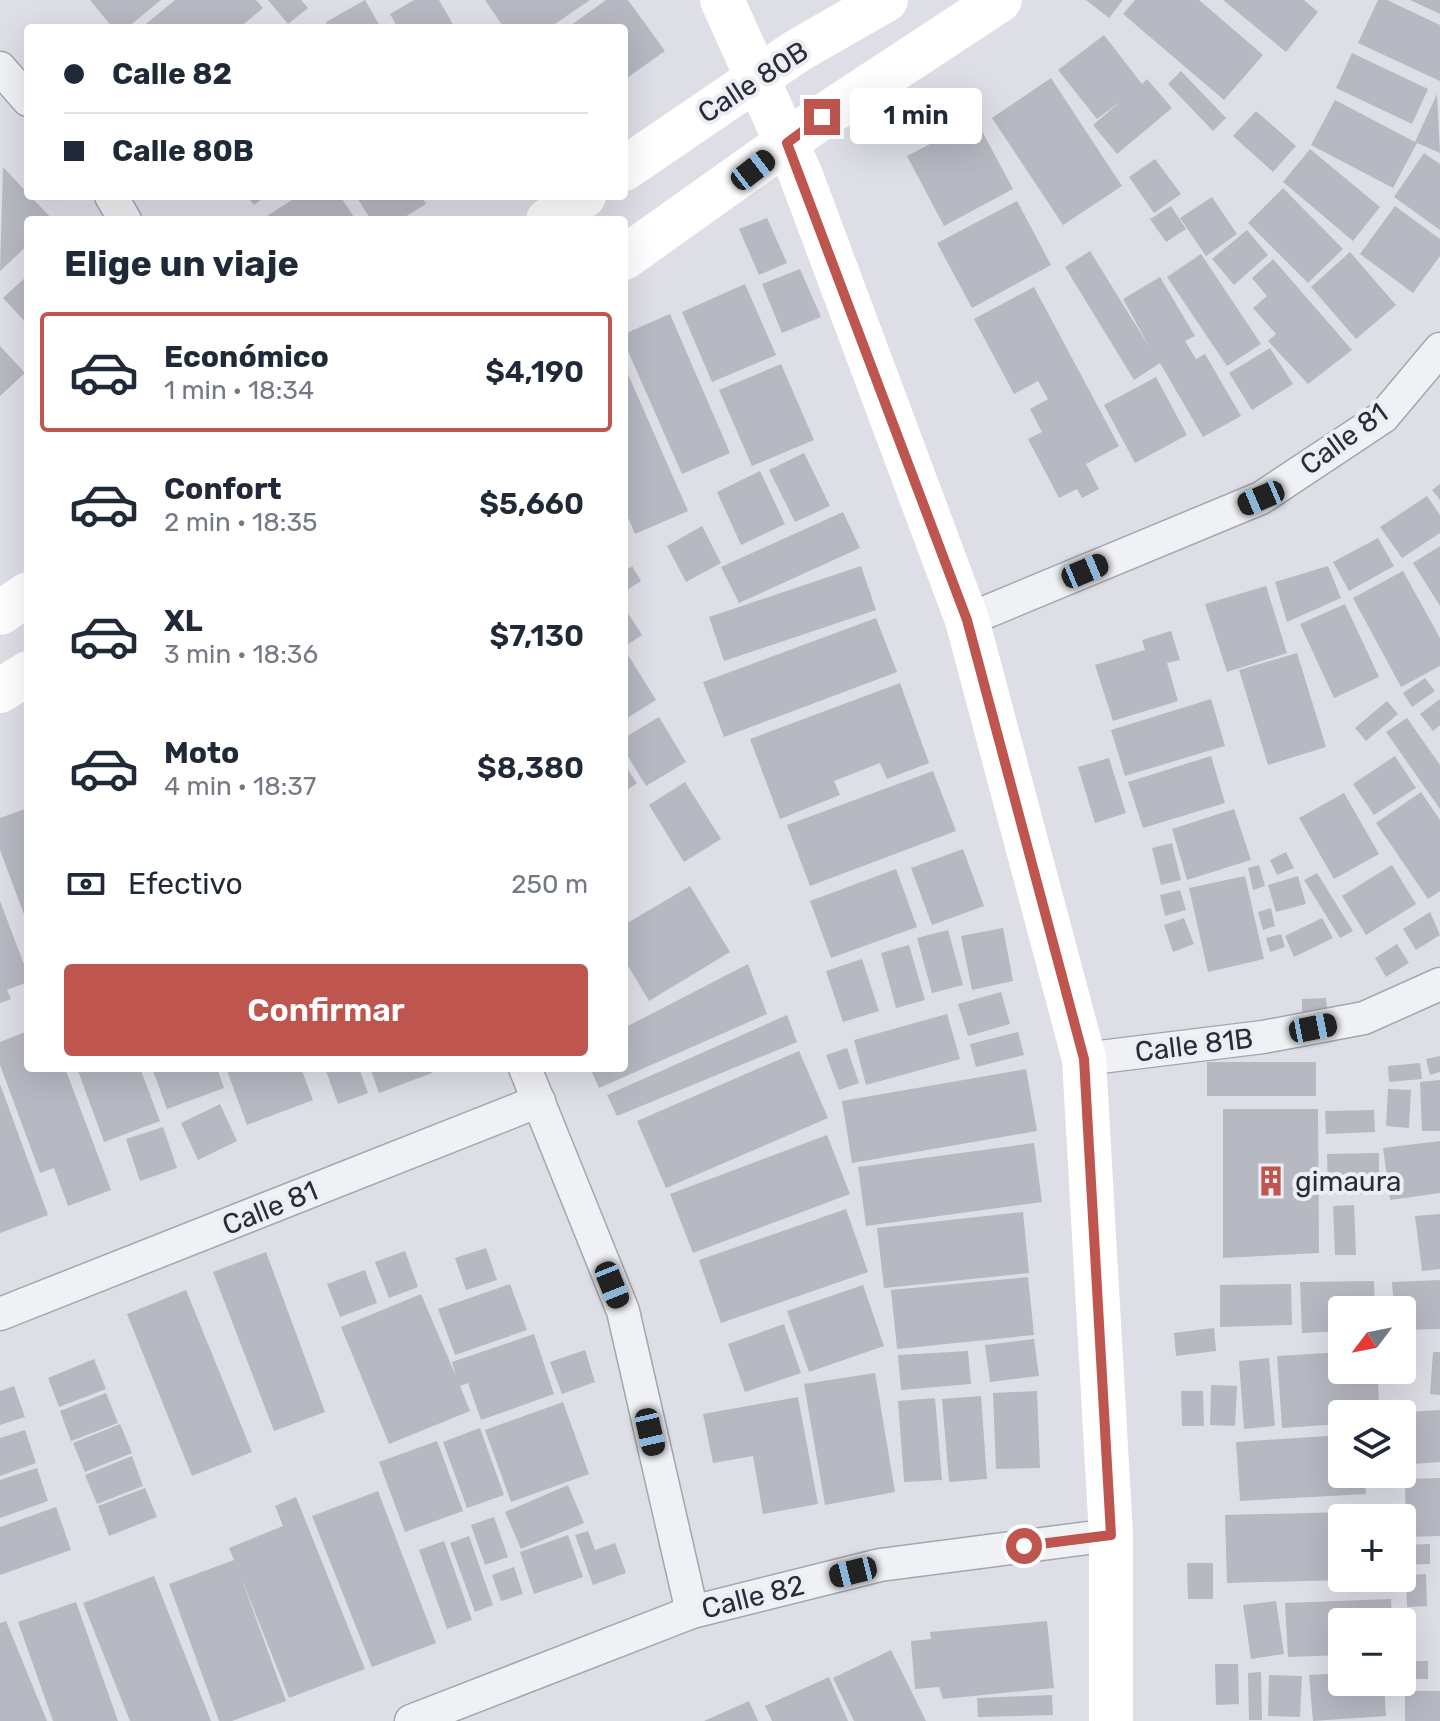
<!DOCTYPE html>
<html lang="es">
<head>
<meta charset="utf-8">
<style>
	:root { --surface:#fff; --page:#f6f6f7; --text:#1f2937; --muted:#747a83; --line:#e0e1e3; --accent:#be554f }
	body { margin:0; font-family:Rubik,sans-serif; background:var(--page); color:var(--text); height:100vh; display:flex; flex-direction:column; font-size:30px; white-space:nowrap }
	* { box-sizing:border-box; margin:0 }
	p { font-size:26px; color:var(--muted) }
	.icon { flex:none; width:44px; height:44px; fill:none; stroke:currentColor; stroke-width:2; stroke-linecap:round; stroke-linejoin:round }
	.map { position:relative; flex:1; overflow:hidden }
	.panel { position:absolute; left:24px; top:216px; width:604px; height:856px; display:flex; flex-direction:column; background:var(--surface); border-radius:8px; box-shadow:0 8px 32px #0002 }
	.panel>* { flex:none }
	.banner { position:absolute; left:24px; top:24px; width:604px; height:176px; border-radius:8px; box-shadow:0 8px 32px #0002; display:grid; align-content:center; height:176px; padding:0 40px; background:var(--surface) }
	.needle { width:52px; rotate:238deg }
	.fabs { position:absolute; left:1328px; top:1296px; display:grid; gap:16px }
	.fabs a { display:grid; place-items:center; width:88px; height:88px; border-radius:8px; background:var(--surface); box-shadow:0 8px 32px #0002; font-size:40px }
	.end { position:absolute; width:36px; height:36px; margin:-18px; border:10px solid #be554f; background:#fff; box-shadow:0 0 0 4px #fff }
	.from { border-radius:50% }
	.bubble { position:absolute; height:56px; border-radius:8px; background:var(--surface); box-shadow:0 8px 32px #0002; font-size:26px; font-weight:600; line-height:56px; text-align:center }
	.car { position:absolute; width:24px; height:48px; margin:-24px -12px; border-radius:10px; box-shadow:0 0 6px 2px #0007; background:linear-gradient(#222 24%,#8ab4d8 0 40%,#222 0 76%,#8ab4d8 0 86%,#222 0) }
	.banner b { display:flex; align-items:center; gap:28px; height:76px; font-size:30px }
	.banner b+b { border-top:2px solid var(--line) }
	.banner i { width:20px; height:20px; background:var(--text) }
	ul { padding:0; list-style:none }
	li { display:flex; align-items:center; gap:24px; height:120px; margin:0 16px 12px; padding:0 24px; border:4px solid transparent; border-radius:8px }
	li div { flex:1 }
	li b { display:block; font-size:30px }
	li em { font-style:normal; font-weight:600 }
	li.on { border-color:var(--accent) }
	li>.icon { width:72px; height:72px; stroke-width:1.5 }
	h2 { padding:0 40px; font-size:36px; line-height:96px }
	.pay { display:flex; align-items:center; gap:20px; height:88px; padding:0 40px; font-size:30px }
	.pay p { margin-inline-start:auto }
	.button { display:flex; gap:16px; margin-top:auto; padding:16px 40px }
	.button a { flex:1; height:92px; border-radius:8px; background:var(--accent); color:#fff; font-size:32px; font-weight:600; line-height:92px; text-align:center }
	.map>svg:first-child { display:block }
</style>
</head>
<body>
<div class="map">
<svg width="1440" height="1721" viewBox="0 0 1440 1721">
	<rect width="100%" height="100%" fill="#dedfe6"/>
	<g fill="#b6b8c2">
		<path d="M90 0H161L127 28H113Z"/>
		<path d="M175 0H256L263 8 239 28H141Z"/>
		<path d="M268 0H301L308 8 288 24Z"/>
		<path d="M365 0 381 28H329L326 22Z"/>
		<path d="M414 0H439L455 28H398L390 14Z"/>
		<path d="M485 0H590L549 28H504Z"/>
		<path d="M606 0H628L665 51 624 80V28H567Z"/>
		<path d="M1086 0H1123L1109 18Z"/>
		<path d="M1135 0H1199L1263 55 1224 100 1123 14Z"/>
		<path d="M1223 0H1304L1318 12 1286 52Z"/>
		<path d="M1378 0H1387L1440 25V81L1358 43Z"/>
		<path d="M1410 0H1440V14Z"/>
		<path d="M1104 35 1142 84 1147 79 1172 108 1117 154 1093 125 1121 101 1097 119 1058 70Z"/>
		<path d="M1352 53 1428 89 1412 124 1336 88Z"/>
		<path d="M1181 71 1226 118 1213 131 1168 84Z"/>
		<path d="M1051 78 1122 186 1063 225 992 118Z"/>
		<path d="M1437 94 1440 153 1417 143 1393 188 1311 145 1335 100 1415 142Z"/>
		<path d="M1256 111 1296 146 1273 172 1233 136Z"/>
		<path d="M976 120 1013 189 944 226 907 156Z"/>
		<path d="M1310 149 1380 207 1353 241 1283 182Z"/>
		<path d="M1424 153 1440 164V230L1394 197Z"/>
		<path d="M1155 159 1181 194 1154 213 1129 177Z"/>
		<path d="M3 167 53 220H28V245L0 271Z"/>
		<path d="M1283 188 1343 249 1308 283 1248 223Z"/>
		<path d="M247 196H266L254 205Z"/>
		<path d="M298 196H340L356 220H261Z"/>
		<path d="M356 196H421L426 204 400 220H371Z"/>
		<path d="M1212 197 1237 234 1206 256 1180 218Z"/>
		<path d="M1017 201 1051 265 972 308 937 243Z"/>
		<path d="M1171 206 1186 229 1166 242 1150 219Z"/>
		<path d="M1395 206 1440 239V256L1413 293 1360 254Z"/>
		<path d="M767 218 787 263 759 275 739 229Z"/>
		<path d="M1247 230 1268 255 1234 285 1212 259Z"/>
		<path d="M1090 251 1150 348 1123 299 1160 277 1195 336 1185 341 1196 359 1205 354 1241 416 1203 437 1160 363 1134 380 1065 267Z"/>
		<path d="M1350 252 1396 305 1356 339 1311 287Z"/>
		<path d="M1201 254 1261 344 1227 366 1167 277Z"/>
		<path d="M1273 259 1352 350 1308 384 1268 341 1276 334 1253 308 1267 296 1252 278Z"/>
		<path d="M800 269 821 317 782 333 762 284Z"/>
		<path d="M28 275V325L3 298Z"/>
		<path d="M745 284 776 355 712 382 682 312Z"/>
		<path d="M1034 287 1119 446 1086 464 1099 489 1082 498 1077 489 1059 498 1028 439 1042 432 1030 409 1048 399 1038 381 1014 394 974 319Z"/>
		<path d="M670 314 730 453 682 474 624 342V334Z"/>
		<path d="M0 346 25 373 0 396Z"/>
		<path d="M1270 348 1293 384 1252 410 1229 373Z"/>
		<path d="M781 364 814 440 752 466 719 390Z"/>
		<path d="M624 365 688 511 635 534 624 508Z"/>
		<path d="M1156 377 1187 435 1135 463 1104 405Z"/>
		<path d="M804 453 830 506 795 522 769 470Z"/>
		<path d="M760 471 785 524 741 545 717 492Z"/>
		<path d="M1440 484V500L1432 490Z"/>
		<path d="M1427 496 1440 515V533L1402 558 1380 527Z"/>
		<path d="M843 512 860 548 739 603 721 567Z"/>
		<path d="M702 526 721 563 686 582 667 546Z"/>
		<path d="M1378 538 1394 566 1349 591 1333 562Z"/>
		<path d="M1440 546V606L1413 563Z"/>
		<path d="M632 566 641 581 624 592V572Z"/>
		<path d="M861 566 876 610 724 661 709 617Z"/>
		<path d="M1328 566 1341 598 1287 622 1275 582Z"/>
		<path d="M1403 571 1440 638V666L1401 687 1353 598Z"/>
		<path d="M1266 586 1287 653 1227 672 1205 604Z"/>
		<path d="M1345 604 1379 677 1334 698 1300 624Z"/>
		<path d="M624 607 642 635 624 647Z"/>
		<path d="M876 618 897 672 724 737 703 682Z"/>
		<path d="M1171 631 1180 660 1167 663 1178 701 1113 721 1095 665 1145 650 1142 640Z"/>
		<path d="M1297 653 1326 747 1268 765 1239 670Z"/>
		<path d="M628 655 656 700 624 720V658Z"/>
		<path d="M1425 678 1435 691 1412 707 1403 693Z"/>
		<path d="M900 683 929 763 887 779 880 763 834 781 840 795 780 819 750 739Z"/>
		<path d="M1211 699 1225 746 1125 776 1111 730Z"/>
		<path d="M1440 699V725L1433 731 1420 714Z"/>
		<path d="M1387 701 1398 714 1366 741 1355 728Z"/>
		<path d="M659 717 686 762 646 786 624 750V738Z"/>
		<path d="M1407 718 1440 765V809L1386 732Z"/>
		<path d="M1211 756 1225 803 1143 828 1128 782Z"/>
		<path d="M1395 756 1416 788 1374 815 1353 784Z"/>
		<path d="M1109 758 1126 813 1095 823 1078 767Z"/>
		<path d="M624 764 637 783 624 792Z"/>
		<path d="M933 771 956 831 810 886 787 825Z"/>
		<path d="M685 782 721 839 684 862 649 805Z"/>
		<path d="M1421 792 1440 820V891L1428 899 1376 823Z"/>
		<path d="M1344 793 1379 854 1334 879 1299 818Z"/>
		<path d="M28 808V925L0 850V818Z"/>
		<path d="M1234 809 1251 860 1187 880 1172 829Z"/>
		<path d="M1172 843 1181 880 1161 885 1152 848Z"/>
		<path d="M963 849 984 906 932 925 911 868Z"/>
		<path d="M1286 852 1294 868 1277 875 1270 860Z"/>
		<path d="M1259 865 1265 886 1253 890 1248 868Z"/>
		<path d="M1392 865 1416 904 1366 935 1342 896Z"/>
		<path d="M896 869 917 927 831 958 810 901Z"/>
		<path d="M1317 873 1353 931 1340 938 1304 880Z"/>
		<path d="M1245 876 1264 959 1208 972 1189 888Z"/>
		<path d="M1298 876 1306 904 1276 912 1268 885Z"/>
		<path d="M690 886 730 952 649 1001 624 959V925Z"/>
		<path d="M1180 890 1186 910 1165 916 1160 895Z"/>
		<path d="M0 901 28 975V982L7 990 11 999 0 1003Z"/>
		<path d="M1271 908 1275 926 1263 930 1258 912Z"/>
		<path d="M1430 912 1440 935 1416 950 1403 929Z"/>
		<path d="M1184 918 1194 944 1173 952 1164 925Z"/>
		<path d="M1322 918 1333 938 1294 957 1285 936Z"/>
		<path d="M1003 928 1013 981 972 990 961 936Z"/>
		<path d="M948 930 963 985 932 993 917 938Z"/>
		<path d="M1281 934 1285 947 1270 952 1266 938Z"/>
		<path d="M1397 944 1409 963 1386 977 1375 958Z"/>
		<path d="M909 945 925 1000 896 1008 881 953Z"/>
		<path d="M862 959 879 1011 843 1022 826 971Z"/>
		<path d="M748 964 767 1014 599 1088 590 1068H624V1028Z"/>
		<path d="M1001 992 1010 1024 968 1036 958 1004Z"/>
		<path d="M1326 998 1327 1012H1302V999Z"/>
		<path d="M947 1014 960 1059 866 1085 854 1040Z"/>
		<path d="M787 1015 797 1042 617 1116 607 1095Z"/>
		<path d="M28 1031V1068H65L111 1190 68 1206 54 1168 40 1173 0 1065V1042Z"/>
		<path d="M1018 1032 1024 1055 976 1067 970 1044Z"/>
		<path d="M847 1048 859 1083 839 1090 826 1055Z"/>
		<path d="M799 1051 828 1118 666 1188 637 1121Z"/>
		<path d="M1440 1056V1072L1430 1075 1426 1059Z"/>
		<rect x="1207" y="1062" width="109" height="34"/>
		<path d="M1420 1063 1422 1079 1389 1082 1388 1066Z"/>
		<path d="M77 1068H140L160 1121 104 1142Z"/>
		<path d="M152 1068H217L224 1088 167 1109Z"/>
		<path d="M226 1068H301L313 1100 247 1125Z"/>
		<path d="M325 1068H359L368 1093 338 1104Z"/>
		<path d="M370 1068H430L432 1073 379 1093Z"/>
		<path d="M1026 1069 1037 1131 852 1163 842 1101Z"/>
		<path d="M1440 1080V1131H1422L1420 1082Z"/>
		<path d="M0 1084 48 1215 0 1233Z"/>
		<path d="M1388 1089 1411 1090 1409 1128 1386 1126Z"/>
		<path d="M220 1104 237 1141 198 1160 181 1123Z"/>
		<path d="M1223 1109H1318L1319 1253 1223 1258Z"/>
		<path d="M1374 1110 1375 1132 1326 1134 1325 1111Z"/>
		<path d="M163 1127 177 1168 140 1181 126 1139Z"/>
		<path d="M827 1135 850 1194 693 1253 670 1194Z"/>
		<path d="M1440 1141V1193L1390 1200 1383 1148Z"/>
		<path d="M1034 1143 1042 1202 866 1226 858 1167Z"/>
		<path d="M1379 1153V1194H1328L1327 1154Z"/>
		<path d="M1354 1205 1356 1255H1335L1333 1206Z"/>
		<path d="M846 1209 868 1272 721 1323 699 1260Z"/>
		<path d="M1023 1212 1029 1273 884 1288 877 1228Z"/>
		<path d="M1440 1214V1269L1422 1271 1415 1216Z"/>
		<path d="M486 1248 497 1280 466 1290 455 1258Z"/>
		<path d="M405 1251 418 1287 389 1298 375 1262Z"/>
		<path d="M266 1252 325 1412 274 1431 213 1272Z"/>
		<path d="M365 1270 377 1303 340 1317 327 1284Z"/>
		<path d="M1028 1277 1034 1335 897 1349 891 1290Z"/>
		<path d="M1440 1280V1329L1402 1330V1310H1394L1392 1282Z"/>
		<path d="M1374 1281 1375 1310H1342V1331L1302 1333 1300 1282Z"/>
		<path d="M510 1284 527 1330 455 1355 438 1309Z"/>
		<path d="M1291 1284 1292 1325 1220 1327V1285Z"/>
		<path d="M863 1285 884 1346 809 1372 787 1311Z"/>
		<path d="M186 1290 252 1452 192 1476 127 1314Z"/>
		<path d="M421 1294 456 1376 452 1362 534 1334 554 1394 481 1420 468 1383 460 1386 470 1411 389 1444 341 1327Z"/>
		<path d="M784 1324 801 1373 745 1392 728 1344Z"/>
		<path d="M1214 1328 1216 1351 1176 1356 1174 1333Z"/>
		<path d="M1034 1339 1039 1376 990 1382 985 1345Z"/>
		<path d="M585 1350 595 1382 562 1394 550 1362Z"/>
		<path d="M968 1351 971 1384 901 1390 898 1355Z"/>
		<path d="M1342 1352V1370H1377L1380 1414H1342V1424L1282 1428 1277 1356Z"/>
		<path d="M1433 1352H1440V1395L1430 1394Z"/>
		<path d="M1269 1358 1275 1426 1244 1429 1239 1361Z"/>
		<path d="M94 1359 106 1389 59 1407 48 1378Z"/>
		<path d="M875 1373 895 1492 825 1505 804 1384Z"/>
		<path d="M1211 1385 1237 1386 1235 1426 1210 1425Z"/>
		<path d="M14 1386 25 1417 0 1425V1391Z"/>
		<path d="M1037 1391 1040 1468 996 1469 993 1393Z"/>
		<path d="M1181 1391H1203L1204 1426H1182Z"/>
		<path d="M106 1393 118 1423 71 1441 60 1411Z"/>
		<path d="M981 1396 987 1479 949 1482 942 1399Z"/>
		<path d="M798 1397 818 1504 763 1514 753 1456 713 1463 703 1414Z"/>
		<path d="M935 1398 942 1480 904 1482 898 1401Z"/>
		<path d="M563 1402 589 1474 511 1502 485 1430Z"/>
		<path d="M1440 1410V1462L1413 1464 1409 1412Z"/>
		<path d="M120 1424 132 1453 85 1472 73 1443Z"/>
		<path d="M480 1428 504 1495 467 1508 443 1442Z"/>
		<path d="M25 1430 36 1463 0 1476V1438Z"/>
		<path d="M1342 1435V1474H1364L1366 1494 1240 1501 1236 1442Z"/>
		<path d="M437 1441 463 1511 405 1532 379 1462Z"/>
		<path d="M132 1456 143 1486 97 1504 85 1475Z"/>
		<path d="M37 1468 48 1501 0 1518V1480Z"/>
		<path d="M1440 1478V1536L1406 1537 1405 1479Z"/>
		<path d="M568 1485 584 1523 521 1549 505 1512Z"/>
		<path d="M145 1488 157 1517 109 1536 98 1506Z"/>
		<path d="M378 1491 436 1643 372 1667 312 1516Z"/>
		<path d="M296 1497 365 1669 289 1698 241 1577 286 1701 232 1721H219L169 1584 234 1560 229 1548 283 1526 275 1506Z"/>
		<path d="M56 1507 71 1550 0 1575V1527Z"/>
		<path d="M1349 1512V1518H1342V1580L1227 1583 1225 1515Z"/>
		<path d="M494 1517 508 1557 485 1565 471 1525Z"/>
		<path d="M588 1531 595 1550 615 1543 626 1573 593 1585 575 1535Z"/>
		<path d="M568 1535 583 1577 534 1594 520 1552Z"/>
		<path d="M469 1536 493 1605 475 1612 450 1543Z"/>
		<path d="M444 1541 472 1620 447 1629 419 1550Z"/>
		<path d="M1430 1544V1564L1403 1565 1402 1545Z"/>
		<path d="M1187 1563H1213V1599H1188Z"/>
		<path d="M514 1567 523 1594 501 1601 492 1575Z"/>
		<path d="M1426 1574 1427 1606 1407 1607 1406 1575Z"/>
		<path d="M154 1576 211 1721H130L83 1603Z"/>
		<path d="M1391 1599 1392 1622H1342V1655L1288 1657 1285 1603Z"/>
		<path d="M1276 1601 1284 1654 1251 1659 1243 1605Z"/>
		<path d="M76 1602 118 1721H53L18 1622Z"/>
		<path d="M6 1621 47 1721H0V1623Z"/>
		<path d="M1047 1621 1054 1688 943 1699 939 1687 915 1689 911 1641 931 1639 930 1632Z"/>
		<path d="M891 1650 926 1721H854L833 1678Z"/>
		<path d="M1403 1661H1428V1679H1404Z"/>
		<path d="M1215 1664H1238L1239 1704 1216 1705Z"/>
		<path d="M1261 1672 1262 1720H1249L1248 1673Z"/>
		<path d="M1342 1673V1682H1384L1386 1716 1313 1721 1309 1675Z"/>
		<path d="M1269 1675 1302 1676 1300 1717 1268 1716Z"/>
		<path d="M829 1677 848 1721H772L765 1706Z"/>
		<rect x="1405" y="1691" width="35" height="30"/>
		<path d="M1052 1695 1053 1715 978 1717 977 1698Z"/>
		<path d="M749 1701 758 1721H704Z"/>
	</g>
	<g fill="none" stroke-linecap="round" stroke-linejoin="round">
		<g stroke="#a4a6af" stroke-width="35">
			<g id="street">
				<path d="M0 68 28 100"/>
				<path d="M111 196 125 220"/>
				<path d="M967 620 1261 498 1383 417 1440 349"/>
				<path d="M1084 1059 1263 1037 1364 1018 1440 984"/>
				<path d="M525 1068 623 1311 692 1612"/>
				<path d="M0 1314 539 1101"/>
				<path d="M411 1721 692 1612 880 1565 1111 1535"/>
			</g>
		</g>
		<use href="#street" stroke="#f0f1f4" stroke-width="32"/>
		<g stroke="#fff" stroke-width="44">
			<path d="M722 0 800 173 967 620 1084 1059 1111 1535V1721"/>
			<path d="M624 169 797 51 886 0"/>
			<path d="M548 220 584 196"/>
			<path d="M624 258 822 117 1000 0"/>
			<path d="M0 613 28 594"/>
			<path d="M0 691 28 673"/>
		</g>
	</g>
	<g fill="none" stroke-linecap="round" stroke-linejoin="round">
		<path stroke="#be554f" stroke-width="10" d="M822 117 787 143 967 620 1084 1059 1111 1535 1024 1546"/>
	</g>
	<defs>
		<g id="building-bare" transform="scale(2.4)"><path d="M-4-6H4V6H1V3H-1V6H-4ZM-2.5-4.3h1.7v1.8h-1.7ZM.8-4.3h1.7v1.8H.8ZM-2.5-1h1.7V.8h-1.7ZM.8-1h1.7V.8H.8Z" fill="#be554f" stroke="#edeef4" stroke-width="2.5" paint-order="stroke"/></g>
	</defs>
	<g fill-rule="evenodd">
		<use href="#building-bare" x="1271" y="1181"/>
	</g>
	<g text-anchor="middle" dominant-baseline="central" stroke-width="8" stroke-linejoin="round" paint-order="stroke">
		<g font-size="28" fill="#292c3b" stroke="#edeef4">
			<text transform="translate(753 82) rotate(-33)">Calle 80B</text>
			<text transform="translate(1344 439) rotate(-36)">Calle 81</text>
			<text transform="translate(1194 1045) rotate(-7)">Calle 81B</text>
			<text transform="translate(270 1208) rotate(-22)">Calle 81</text>
			<text transform="translate(753 1597) rotate(-14)">Calle 82</text>
		</g>
		<g font-size="28" fill="#292c3b" stroke="#edeef4" text-anchor="start">
			<text x="1295" y="1181">gimaura</text>
		</g>
	</g>
</svg>
<div class="fabs">
<a><svg class="needle" viewBox="-14 -14 28 28"><path d="M0-13l5 13h-10z" fill="#e53935"/><path d="M0 13l5-13h-10z" fill="#747a83"/></svg></a>
<a><svg class="icon" aria-label="layers" viewBox="0 0 24 24"><path d="M12 4l9 5-9 5-9-5zM3 14l9 5 9-5"/></svg></a>
<a>+</a>
<a>−</a>
</div>
<i class="end from" style="left:1024px;top:1546px"></i>
<i class="end" style="left:822px;top:117px"></i>
<div class="bubble" style="left:850px;top:88px;width:132px">1 min</div>
<i class="car" style="left:753px;top:170px;rotate:52deg"></i>
<i class="car" style="left:1261px;top:498px;rotate:247deg"></i>
<i class="car" style="left:1085px;top:571px;rotate:67deg"></i>
<i class="car" style="left:1313px;top:1028px;rotate:79deg"></i>
<i class="car" style="left:612px;top:1285px;rotate:158deg"></i>
<i class="car" style="left:650px;top:1432px;rotate:167deg"></i>
<i class="car" style="left:853px;top:1572px;rotate:256deg"></i>
<div class="banner">
<b><i class="from"></i>Calle 82</b>
<b><i></i>Calle 80B</b>
</div>
<section class="panel">
<h2>Elige un viaje</h2>
<ul>
<li class="on"><svg class="icon" aria-label="car" viewBox="0 0 24 24"><path d="M5 17H2v-5l4-1 3-4h7l3 4 3 1v5h-3M9 17h6M6 11h13"/><circle cx="7" cy="17" r="2"/><circle cx="17" cy="17" r="2"/></svg><div><b>Económico</b><p>1 min · 18:34</p></div><em>$4,190</em></li>
<li><svg class="icon" aria-label="car" viewBox="0 0 24 24"><path d="M5 17H2v-5l4-1 3-4h7l3 4 3 1v5h-3M9 17h6M6 11h13"/><circle cx="7" cy="17" r="2"/><circle cx="17" cy="17" r="2"/></svg><div><b>Confort</b><p>2 min · 18:35</p></div><em>$5,660</em></li>
<li><svg class="icon" aria-label="car" viewBox="0 0 24 24"><path d="M5 17H2v-5l4-1 3-4h7l3 4 3 1v5h-3M9 17h6M6 11h13"/><circle cx="7" cy="17" r="2"/><circle cx="17" cy="17" r="2"/></svg><div><b>XL</b><p>3 min · 18:36</p></div><em>$7,130</em></li>
<li><svg class="icon" aria-label="car" viewBox="0 0 24 24"><path d="M5 17H2v-5l4-1 3-4h7l3 4 3 1v5h-3M9 17h6M6 11h13"/><circle cx="7" cy="17" r="2"/><circle cx="17" cy="17" r="2"/></svg><div><b>Moto</b><p>4 min · 18:37</p></div><em>$8,380</em></li>
</ul>
<div class="pay"><svg class="icon" aria-label="cash" viewBox="0 0 24 24"><path d="M3 7h18v10H3z"/><circle cx="12" cy="12" r="2"/></svg>Efectivo<p>250 m</p></div>
<div class="button"><a>Confirmar</a></div>
</section>
</div>
</body>
</html>
